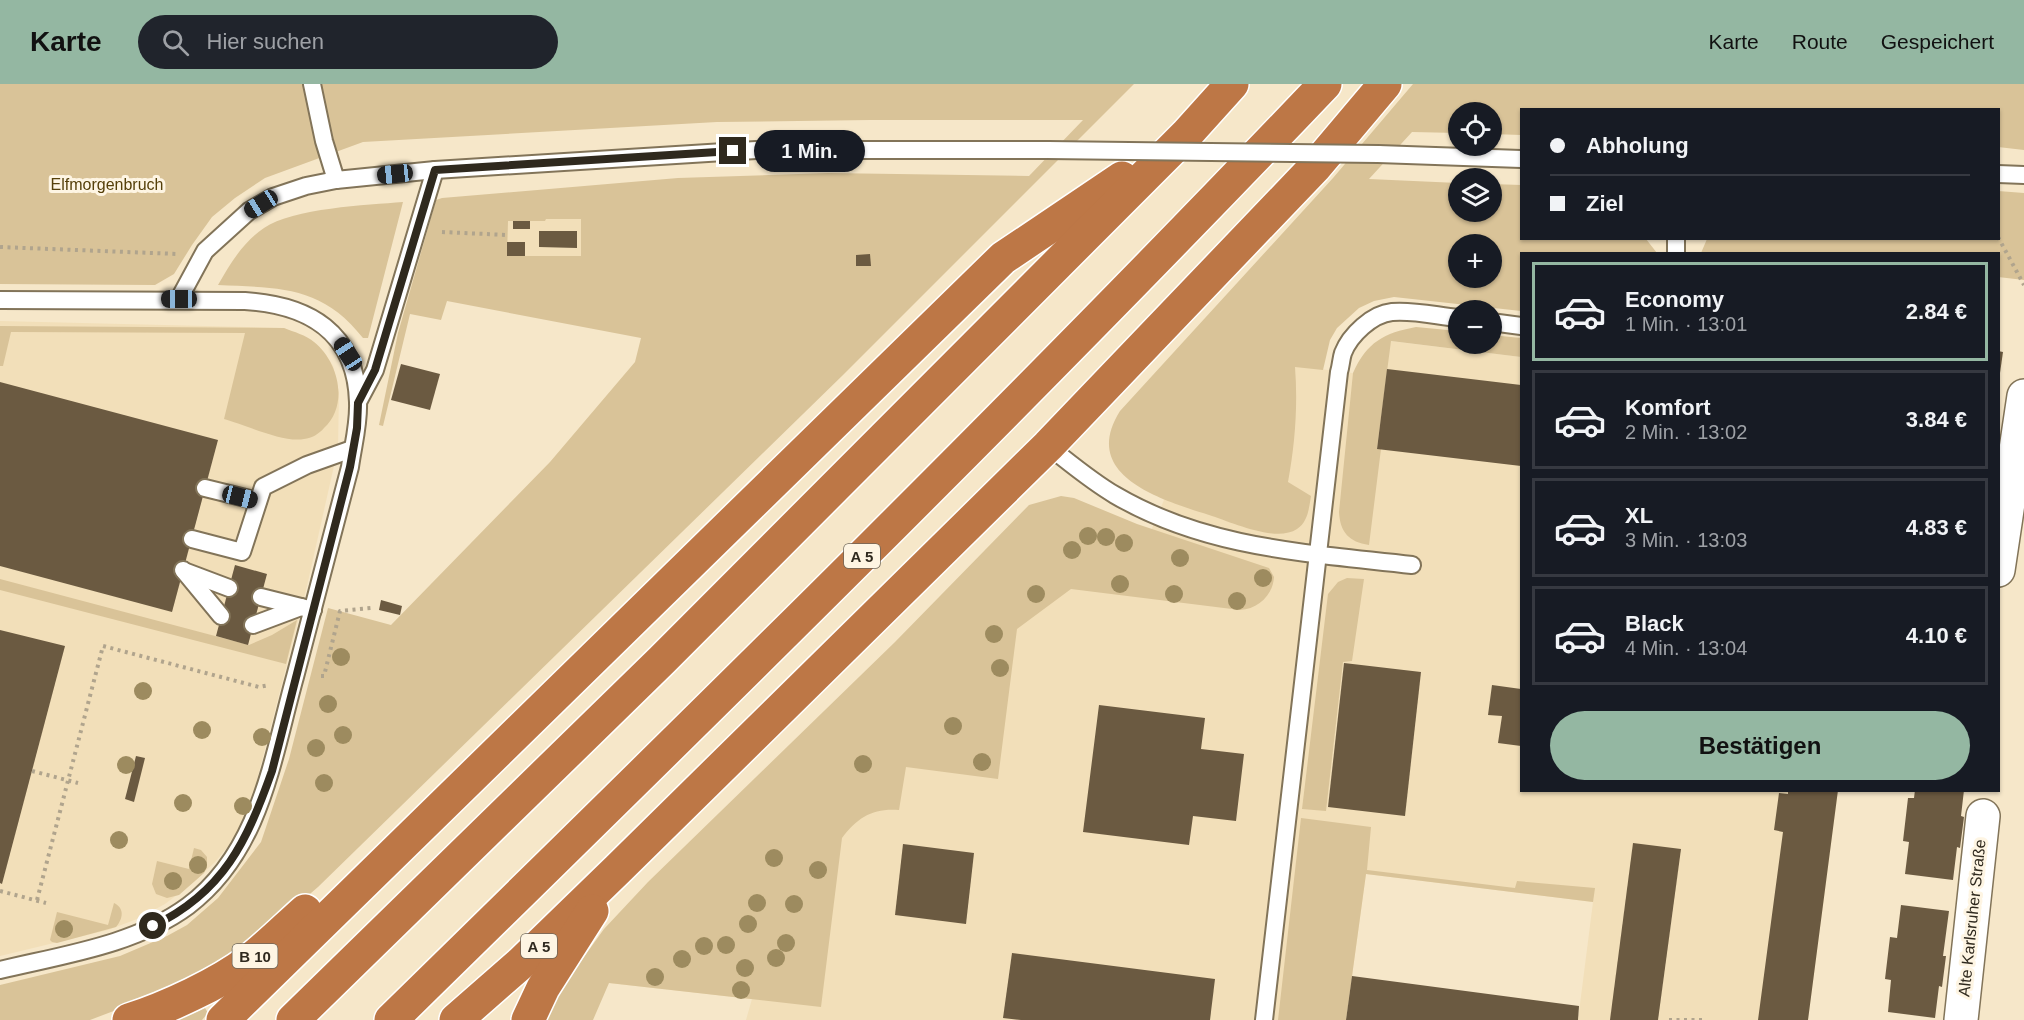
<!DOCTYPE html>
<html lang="de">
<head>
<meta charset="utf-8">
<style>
	:root { --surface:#171b24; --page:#20242c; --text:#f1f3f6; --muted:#9ea1a6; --line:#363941; --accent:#94b7a2 }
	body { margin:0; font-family:Arial,sans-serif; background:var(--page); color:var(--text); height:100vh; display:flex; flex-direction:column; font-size:22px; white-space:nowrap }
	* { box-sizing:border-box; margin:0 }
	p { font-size:20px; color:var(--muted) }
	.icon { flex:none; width:33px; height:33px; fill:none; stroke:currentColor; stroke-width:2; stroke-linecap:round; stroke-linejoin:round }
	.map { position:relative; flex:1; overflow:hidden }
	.drawer { position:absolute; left:1520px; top:168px; width:480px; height:540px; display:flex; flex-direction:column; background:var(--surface); border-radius:0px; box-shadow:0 2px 4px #0004 }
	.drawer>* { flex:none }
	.guide { position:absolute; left:1520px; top:24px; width:480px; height:132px; border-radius:0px; box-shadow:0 2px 4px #0004; display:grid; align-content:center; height:132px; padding:0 30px; background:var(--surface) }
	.controls { position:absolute; left:1448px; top:18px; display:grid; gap:12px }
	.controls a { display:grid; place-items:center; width:54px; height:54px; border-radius:50%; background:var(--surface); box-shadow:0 2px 4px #0004; font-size:30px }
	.end { position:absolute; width:27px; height:27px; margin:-14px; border:8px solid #2f291e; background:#fff; box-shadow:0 0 0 3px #fff }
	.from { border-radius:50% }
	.bubble { position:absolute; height:42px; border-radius:21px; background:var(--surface); box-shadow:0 2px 4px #0004; font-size:20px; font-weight:600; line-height:42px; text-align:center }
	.car { position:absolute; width:18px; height:36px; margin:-18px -9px; border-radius:8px; box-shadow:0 0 4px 2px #0007; background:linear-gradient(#222 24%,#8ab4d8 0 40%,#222 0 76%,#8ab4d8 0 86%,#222 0) }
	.guide b { display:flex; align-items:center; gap:21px; height:57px; font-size:22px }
	.guide b+b { border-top:2px solid var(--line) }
	.guide i { width:15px; height:15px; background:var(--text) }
	ul { padding:10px 0 0; list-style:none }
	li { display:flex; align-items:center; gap:18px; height:99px; margin:0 12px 9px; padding:0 18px; border:3px solid var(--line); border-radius:0px }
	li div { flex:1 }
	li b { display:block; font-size:22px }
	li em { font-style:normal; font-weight:600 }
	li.current { border-color:var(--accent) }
	li>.icon { width:54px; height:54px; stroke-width:1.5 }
	.cta { display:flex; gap:12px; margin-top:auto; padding:12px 30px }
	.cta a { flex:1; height:69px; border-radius:36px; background:var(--accent); color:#111; font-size:24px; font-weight:600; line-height:69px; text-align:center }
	header { display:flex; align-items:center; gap:36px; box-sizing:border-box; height:84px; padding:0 30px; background:var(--accent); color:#111 }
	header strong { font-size:28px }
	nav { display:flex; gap:33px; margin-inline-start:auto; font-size:21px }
	.search { width:420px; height:54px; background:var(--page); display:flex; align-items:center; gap:15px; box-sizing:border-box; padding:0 21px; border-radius:33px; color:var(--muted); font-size:22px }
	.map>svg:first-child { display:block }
</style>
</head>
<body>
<header>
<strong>Karte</strong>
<div class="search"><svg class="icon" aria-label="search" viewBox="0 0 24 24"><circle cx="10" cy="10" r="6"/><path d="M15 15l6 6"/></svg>Hier suchen</div>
<nav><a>Karte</a><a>Route</a><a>Gespeichert</a></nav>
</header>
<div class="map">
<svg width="2024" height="936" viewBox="0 0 2024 936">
	<rect width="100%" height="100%" fill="#f6e7c9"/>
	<g fill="#f2dfb9">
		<path d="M545 135H581V172H507V137H545Z"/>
		<path d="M0 237 284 244 314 258 326 271 333 282 339 308 338 364 307 502 250 723 236 753 215 778 195 797 165 820 137 835 108 846 0 872Z"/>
		<path d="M1390 257 1521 273V706L1838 707 1808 936H1578L1593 818 1366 790 1346 936H746L752 915 609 899 1076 440 1150 449 1164 416 1137 381 1248 265 1295 282 1385 293Z"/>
	</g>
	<g fill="#d9c398" fill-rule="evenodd">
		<path d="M0 0H1134L843 291 318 803 283 833 222 877 161 909 90 936H0V901L120 872 167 852 187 841 218 814 261 758 289 675 328 524 391 541 550 378 635 278 641 254 447 217 441 236 410 230 383 342 379 341 398 249 436 116 442 114 678 94 828 89 1029 92 1083 36H870L717 38 363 58 265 94 235 114 212 133 192 161 174 190 155 201 0 200ZM546 135H581V172H507L508 137H545Z"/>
		<path d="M1413 0H2024V66L1998 63V26H1521V51L1491 50V28H1458V49L1412 48 1369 95 1458 99V128H1491V100L1521 101V154L1646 155 1657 169 1521 170V227L1394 213 1374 217 1359 224 1337 244 1330 256 1323 286 1295 283C1298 321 1295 361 1288 398L1311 412C1309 424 1308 438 1297 445 1276 459 1231 438 1209 431 1162 416 1079 392 1120 327L1333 94ZM1458 160H1491V194H1458Z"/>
		<path d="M1998 107 2024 109V196L1998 193V170L1701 169 1707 155 1998 154Z"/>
		<path d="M403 118 368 254H363C322 201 278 204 218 201 230 180 243 158 264 144 293 124 367 121 403 118Z"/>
		<path d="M0 242 284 244C294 248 306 251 314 258 339 278 349 321 324 344 319 350 312 354 304 355 283 359 246 341 224 335L245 249 11 248 3 282H0Z"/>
		<path d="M1416 243 1458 247V260H1491V251L1521 254V273L1391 257 1377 364 1381 365 1369 461C1349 458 1340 448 1339 428L1353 289C1367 258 1384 249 1416 243Z"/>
		<path d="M1061 412 1074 414 1137 440 1269 484 1274 493C1273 511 1258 525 1240 526L1071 505 1017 545 998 695 906 683 899 726C873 724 858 733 842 754L821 923 609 899 593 936H545L563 902 604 845 648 798 895 558 1029 421Z"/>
		<path d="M1347 494 1364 495 1352 577 1343 578 1326 727 1302 725 1328 510 1338 498Z"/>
		<path d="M0 495 249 561 272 551 297 536 286 580 0 506Z"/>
		<path d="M1301 734 1371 743 1367 786 1515 804 1517 797 1595 804 1593 818 1366 790 1346 936H1278Z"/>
		<path d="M194 764 201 766 207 773V783L204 789 179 811 167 814 156 810 152 800 157 777 189 785Z"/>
		<path d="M114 819C125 824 123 835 116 843L57 859 52 858 50 856 57 828 108 841Z"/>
		<path d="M205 924 208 929 202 936H177Z"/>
	</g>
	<g fill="#6b5a41">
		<rect x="513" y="137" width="17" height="8"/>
		<path d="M539 147H577V164L539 163Z"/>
		<rect x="507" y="158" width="18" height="14"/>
		<path d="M870 170 871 182H856V171Z"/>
		<path d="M1998 267 2003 268 1999 296H1998Z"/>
		<path d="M401 280 440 290 430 326 391 316Z"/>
		<path d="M1387 285 1521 301V382L1377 365Z"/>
		<path d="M0 298 218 356 172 528 0 482Z"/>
		<path d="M235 481 267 490 248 561 216 552Z"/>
		<path d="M381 516 402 522 400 531 379 526Z"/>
		<path d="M0 546 65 562 2 800 0 799Z"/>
		<path d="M1344 579 1421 588 1405 732 1328 723Z"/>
		<path d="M1492 601 1521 605V662L1498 659 1502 632 1488 631Z"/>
		<path d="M1099 621 1205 634 1201 665 1244 670 1236 737 1193 732 1189 761 1083 748Z"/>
		<path d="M136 672 145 674 134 718 125 715Z"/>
		<path d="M1788 706H1838L1808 936H1758L1783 748 1774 746 1779 709 1788 710Z"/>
		<path d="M1915 706H1964L1961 732 1964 733 1960 764 1957 763 1953 796 1905 790 1909 758 1903 757 1908 714H1914Z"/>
		<path d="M1633 759 1681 765 1658 936H1610Z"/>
		<path d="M903 760 974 769 966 840 895 831Z"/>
		<path d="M1901 821 1949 827 1943 872H1946L1942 903 1939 902 1935 934 1888 928 1891 896 1885 895 1890 853 1897 854Z"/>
		<path d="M1012 869 1215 895 1210 936H1021L1003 934Z"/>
		<path d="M1352 892 1579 922 1578 936H1346Z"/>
	</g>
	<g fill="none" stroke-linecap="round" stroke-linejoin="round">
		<g stroke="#827459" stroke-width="20">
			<g id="service">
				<path d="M312 0 324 57 336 96"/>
				<path d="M1378 70 1521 75"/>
				<path d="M1998 90 2024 91"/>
				<path d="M1676 170V154"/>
				<path d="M179 215 205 167 249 127 273 113 306 102 336 96 435 86 756 66H1048"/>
				<path d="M0 216 245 217C309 221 356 248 358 318 359 340 353 361 350 383 332 453 314 523 295 593 272 675 261 767 188 822 135 861 62 871 0 886"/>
				<path d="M1491 238 1521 242"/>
				<path d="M358 318 375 286 435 86"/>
				<path d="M1048 362C1070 379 1091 397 1115 411 1207 465 1309 469 1412 481"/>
				<path d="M205 404 258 417"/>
				<path d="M192 455 242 468 263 403 307 381 352 365"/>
				<path d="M183 486 221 532"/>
				<path d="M184 487 229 504"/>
				<path d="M261 513 313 526"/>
				<path d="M253 541 301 523"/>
				<path d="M1264 936 1339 288C1341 282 1341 275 1343 269 1350 251 1372 230 1392 228 1414 226 1437 232 1458 234"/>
			</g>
		</g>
		<g stroke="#827459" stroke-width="36">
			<g id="minor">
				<path d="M1998 486 2024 312"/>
				<path d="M1961 936 1983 732"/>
			</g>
		</g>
		<g stroke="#fff" stroke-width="36">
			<g id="motorway">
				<path d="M129 936C166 924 219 900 250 876 269 861 287 843 305 827"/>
				<path d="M223 936 1003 174 1122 94"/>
				<path d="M293 936 662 576 1186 51 1232 0"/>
				<path d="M391 936C706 628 1021 319 1325 0"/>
				<path d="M456 936 521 879 618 785 1048 362 1315 83 1385 0"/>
				<path d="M528 936 543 904 592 827"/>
			</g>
		</g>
		<g stroke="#b0a48d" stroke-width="4" stroke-dasharray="3 4.5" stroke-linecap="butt">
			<path d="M442 148 507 151"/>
			<path d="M1998 153 2024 201"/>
			<path d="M0 163 178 170"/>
			<path d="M321 592H324L340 527 371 524"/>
			<path d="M32 687 78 699"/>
			<path d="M0 807 46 819"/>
			<path d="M37 816 103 562 259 603 269 601"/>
			<path d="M1669 936H1705"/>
		</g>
		<use href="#service" stroke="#fff" stroke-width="16"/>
		<use href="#minor" stroke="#fff" stroke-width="33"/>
		<use href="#motorway" stroke="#bd7746" stroke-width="33"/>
		<g stroke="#827459" stroke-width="20" stroke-linecap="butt">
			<path id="service-bridge" d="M1048 66 1378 70"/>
		</g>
		<use href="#service-bridge" stroke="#fff" stroke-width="16"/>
	</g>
	<g fill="#9d8b5f">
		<circle cx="1088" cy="452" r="9"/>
		<circle cx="1106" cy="453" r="9"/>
		<circle cx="1124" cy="459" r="9"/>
		<circle cx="1072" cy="466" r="9"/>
		<circle cx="1180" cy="474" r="9"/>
		<circle cx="1263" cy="494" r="9"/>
		<circle cx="1120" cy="500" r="9"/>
		<circle cx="1036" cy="510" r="9"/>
		<circle cx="1174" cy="510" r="9"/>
		<circle cx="1237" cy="517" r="9"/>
		<circle cx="994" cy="550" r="9"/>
		<circle cx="341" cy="573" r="9"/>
		<circle cx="1000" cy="584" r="9"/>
		<circle cx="143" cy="607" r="9"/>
		<circle cx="328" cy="620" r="9"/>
		<circle cx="953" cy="642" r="9"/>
		<circle cx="202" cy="646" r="9"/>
		<circle cx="343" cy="651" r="9"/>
		<circle cx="262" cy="653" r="9"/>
		<circle cx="316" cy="664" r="9"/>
		<circle cx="982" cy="678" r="9"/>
		<circle cx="863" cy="680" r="9"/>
		<circle cx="126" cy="681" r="9"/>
		<circle cx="324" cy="699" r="9"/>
		<circle cx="183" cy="719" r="9"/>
		<circle cx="243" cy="722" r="9"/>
		<circle cx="119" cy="756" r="9"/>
		<circle cx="774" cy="774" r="9"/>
		<circle cx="198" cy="781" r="9"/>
		<circle cx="818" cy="786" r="9"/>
		<circle cx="173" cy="797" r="9"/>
		<circle cx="757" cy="819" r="9"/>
		<circle cx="794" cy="820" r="9"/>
		<circle cx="748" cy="840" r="9"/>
		<circle cx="64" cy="845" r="9"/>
		<circle cx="786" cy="859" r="9"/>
		<circle cx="726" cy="861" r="9"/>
		<circle cx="704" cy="862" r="9"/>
		<circle cx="776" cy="874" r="9"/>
		<circle cx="682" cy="875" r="9"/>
		<circle cx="745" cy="884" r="9"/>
		<circle cx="655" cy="893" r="9"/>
		<circle cx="741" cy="906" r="9"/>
	</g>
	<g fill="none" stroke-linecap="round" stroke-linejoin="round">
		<path stroke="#2f291e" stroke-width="8" d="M153 842C224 808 247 757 272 687L350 383 357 344 358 319 375 286 435 86 733 67"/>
	</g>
	<g text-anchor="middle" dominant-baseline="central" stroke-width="6" stroke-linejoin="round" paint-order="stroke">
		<g fill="#fef5e3" stroke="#6d6659" stroke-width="1.5">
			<rect x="844" y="460" width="36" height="24" rx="4.5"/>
			<rect x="521" y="850" width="36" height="24" rx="4.5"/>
			<rect x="232.5" y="860" width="45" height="24" rx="4.5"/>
		</g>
		<g font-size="15" font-weight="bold" fill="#2f291e">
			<text x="862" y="472">A 5</text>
			<text x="539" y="862">A 5</text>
			<text x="255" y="872">B 10</text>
		</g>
		<g font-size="16" fill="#553f09" stroke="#fef5e3">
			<text x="107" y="100">Elfmorgenbruch</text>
		</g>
		<g font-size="16" fill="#2f291e" stroke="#fef5e3">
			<text transform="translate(1972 834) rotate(-84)">Alte Karlsruher Straße</text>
		</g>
	</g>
</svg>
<div class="controls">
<a><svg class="icon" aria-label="locate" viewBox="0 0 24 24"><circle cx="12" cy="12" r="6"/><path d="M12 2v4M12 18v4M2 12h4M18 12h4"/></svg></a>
<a><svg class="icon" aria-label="layers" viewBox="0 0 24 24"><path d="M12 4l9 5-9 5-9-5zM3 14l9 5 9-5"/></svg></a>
<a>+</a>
<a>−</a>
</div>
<i class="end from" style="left:153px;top:842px"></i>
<i class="end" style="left:733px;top:67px"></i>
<div class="bubble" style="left:754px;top:46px;width:111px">1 Min.</div>
<i class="car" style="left:395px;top:90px;rotate:264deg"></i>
<i class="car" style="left:261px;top:120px;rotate:238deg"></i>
<i class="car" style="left:179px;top:215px;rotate:270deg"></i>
<i class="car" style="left:348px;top:270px;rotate:327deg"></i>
<i class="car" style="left:240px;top:413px;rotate:104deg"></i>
<div class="guide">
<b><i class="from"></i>Abholung</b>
<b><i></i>Ziel</b>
</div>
<section class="drawer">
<ul>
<li class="current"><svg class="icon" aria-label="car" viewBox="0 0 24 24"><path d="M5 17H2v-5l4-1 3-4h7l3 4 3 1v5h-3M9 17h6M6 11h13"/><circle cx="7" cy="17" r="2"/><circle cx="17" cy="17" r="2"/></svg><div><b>Economy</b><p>1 Min. · 13:01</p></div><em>2.84 €</em></li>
<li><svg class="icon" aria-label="car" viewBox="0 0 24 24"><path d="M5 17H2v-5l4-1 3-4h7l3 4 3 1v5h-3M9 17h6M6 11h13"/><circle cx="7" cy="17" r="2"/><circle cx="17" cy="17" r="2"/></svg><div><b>Komfort</b><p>2 Min. · 13:02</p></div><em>3.84 €</em></li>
<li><svg class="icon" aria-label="car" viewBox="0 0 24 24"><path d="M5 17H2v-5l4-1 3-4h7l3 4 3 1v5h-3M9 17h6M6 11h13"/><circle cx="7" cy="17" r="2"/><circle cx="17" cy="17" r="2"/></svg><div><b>XL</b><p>3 Min. · 13:03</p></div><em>4.83 €</em></li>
<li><svg class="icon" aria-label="car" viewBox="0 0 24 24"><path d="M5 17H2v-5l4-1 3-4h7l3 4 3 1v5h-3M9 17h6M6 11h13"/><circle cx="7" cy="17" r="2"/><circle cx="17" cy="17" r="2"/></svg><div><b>Black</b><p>4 Min. · 13:04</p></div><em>4.10 €</em></li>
</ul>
<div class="cta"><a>Bestätigen</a></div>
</section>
</div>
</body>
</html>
